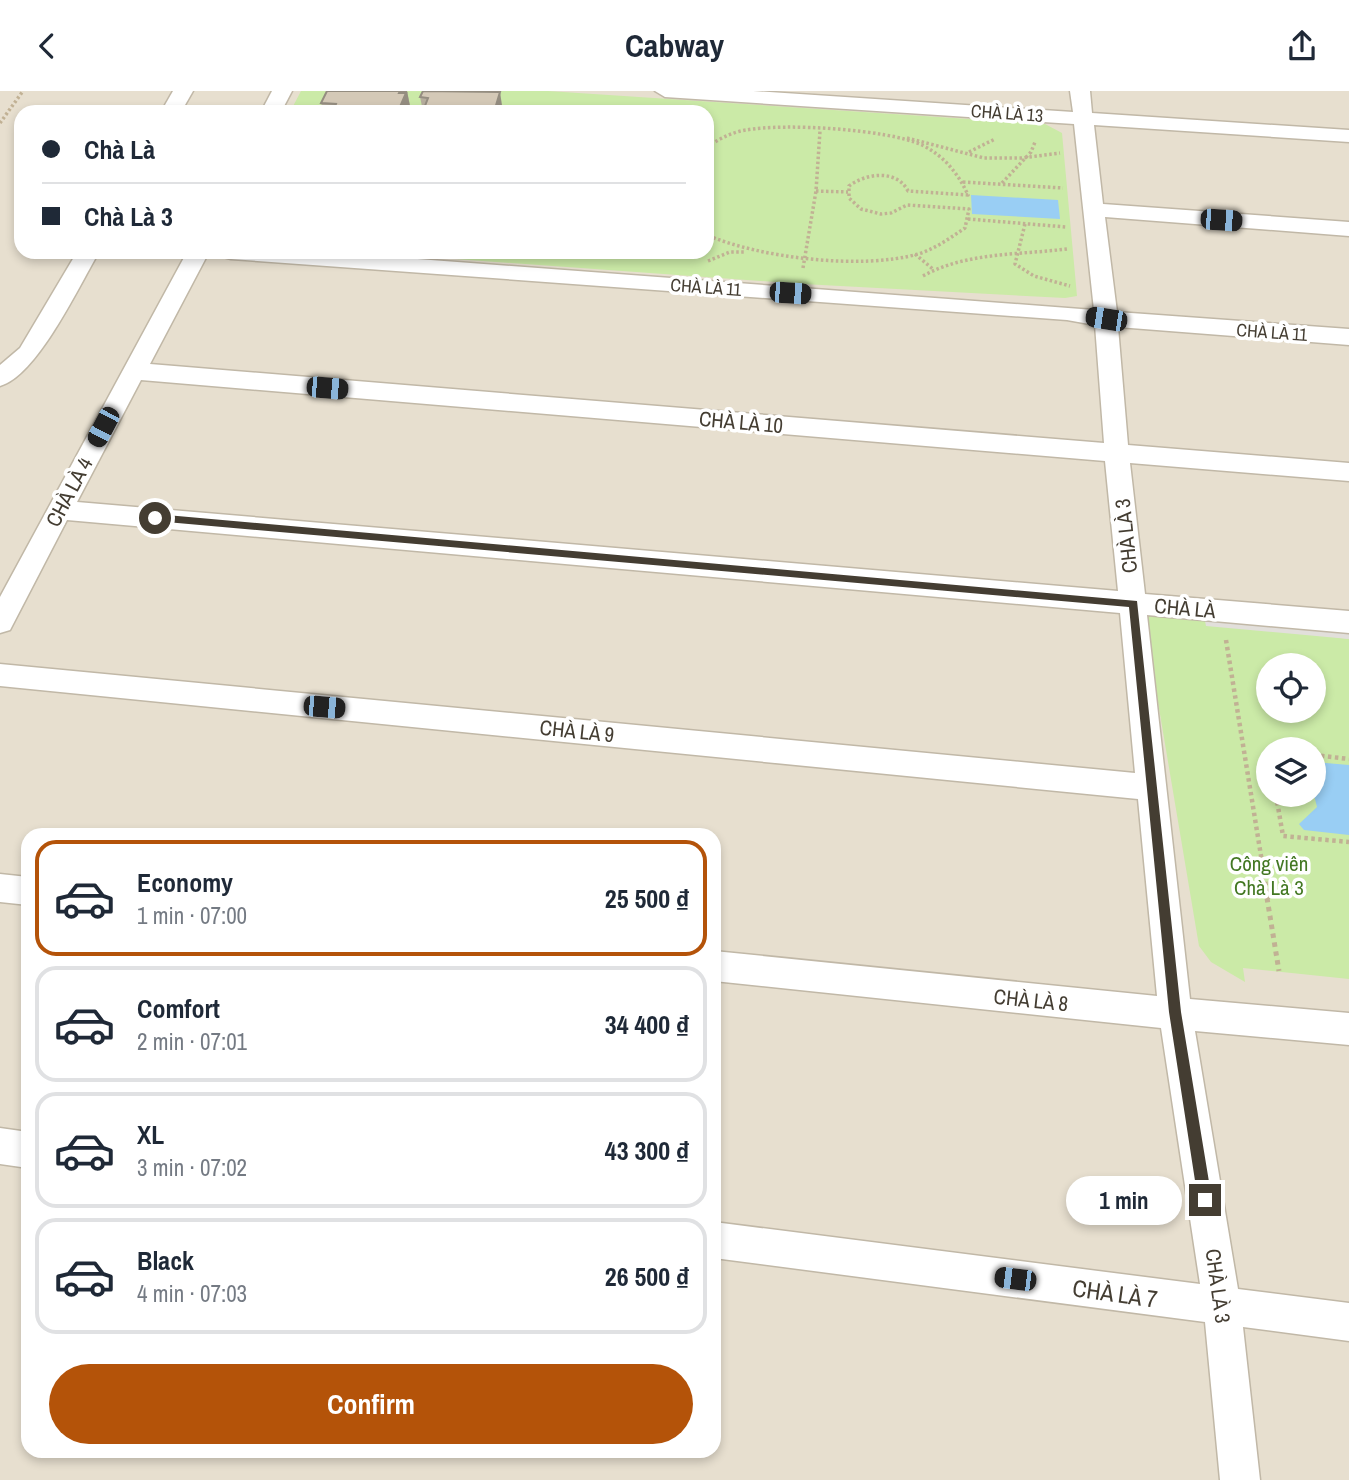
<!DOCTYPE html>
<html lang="en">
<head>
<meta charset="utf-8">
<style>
	:root { --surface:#fff; --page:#f2f2f3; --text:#1f2937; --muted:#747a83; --line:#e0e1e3; --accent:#b45309 }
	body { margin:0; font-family:"Archivo Narrow",sans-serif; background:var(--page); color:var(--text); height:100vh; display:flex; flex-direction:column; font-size:26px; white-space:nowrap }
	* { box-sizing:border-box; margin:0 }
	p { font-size:23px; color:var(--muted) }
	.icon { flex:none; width:38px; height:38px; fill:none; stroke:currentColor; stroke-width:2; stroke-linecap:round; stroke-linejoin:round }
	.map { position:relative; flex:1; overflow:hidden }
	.sheet { position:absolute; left:21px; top:737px; width:700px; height:630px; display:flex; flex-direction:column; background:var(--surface); border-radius:21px; box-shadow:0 4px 10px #0003 }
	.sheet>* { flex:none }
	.banner { position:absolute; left:14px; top:14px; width:700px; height:154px; border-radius:21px; box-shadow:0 4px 10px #0003; display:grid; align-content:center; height:154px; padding:0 28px; background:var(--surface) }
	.buttons { position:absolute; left:1256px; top:562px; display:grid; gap:14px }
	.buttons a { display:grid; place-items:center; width:70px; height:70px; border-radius:50%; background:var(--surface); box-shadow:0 4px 10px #0003; font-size:35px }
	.end { position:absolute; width:32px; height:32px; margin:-16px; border:9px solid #443d32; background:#fff; box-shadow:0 0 0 4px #fff }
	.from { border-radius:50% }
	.bubble { position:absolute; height:49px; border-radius:24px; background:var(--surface); box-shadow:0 4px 10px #0003; font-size:23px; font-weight:700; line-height:49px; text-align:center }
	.car { position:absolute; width:21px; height:42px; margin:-21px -10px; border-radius:9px; box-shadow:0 0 5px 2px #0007; background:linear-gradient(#222 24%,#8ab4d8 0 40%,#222 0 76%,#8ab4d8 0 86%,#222 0) }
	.banner b { display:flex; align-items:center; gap:24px; height:66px; font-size:26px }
	.banner b+b { border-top:2px solid var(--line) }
	.banner i { width:18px; height:18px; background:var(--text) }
	ul { padding:12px 0 0; list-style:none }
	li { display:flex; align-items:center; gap:21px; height:116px; margin:0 14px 10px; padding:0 14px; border:4px solid var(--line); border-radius:21px }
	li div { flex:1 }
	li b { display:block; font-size:26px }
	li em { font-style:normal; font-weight:700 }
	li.selected { border-color:var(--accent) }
	li>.icon { width:63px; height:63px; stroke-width:1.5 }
	.primary-button { display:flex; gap:14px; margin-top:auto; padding:14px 28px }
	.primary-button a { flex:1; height:80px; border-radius:42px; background:var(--accent); color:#fff; font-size:28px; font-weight:700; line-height:80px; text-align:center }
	header { display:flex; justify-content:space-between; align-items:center; height:91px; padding:0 28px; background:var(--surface); font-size:32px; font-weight:700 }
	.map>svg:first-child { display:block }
</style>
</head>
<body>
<header><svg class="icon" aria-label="back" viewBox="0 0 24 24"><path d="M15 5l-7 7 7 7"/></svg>Cabway<svg class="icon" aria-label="share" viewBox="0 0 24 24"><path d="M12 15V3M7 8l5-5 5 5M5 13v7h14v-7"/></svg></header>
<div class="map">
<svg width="1349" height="1389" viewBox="0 0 1349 1389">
	<rect width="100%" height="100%" fill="#f2ede2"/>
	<path fill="#e7dfcf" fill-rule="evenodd" d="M0 0H1349V1389H0ZM21 21H707V161H21ZM1269 574H1314V620H1269ZM1269 658H1314V704H1269ZM28 744H714V1360H28Z"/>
	<g fill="#cbeaa7" fill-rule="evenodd">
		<path d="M301 0H548L1045 33 1062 42 1077 205 1065 207 803 193 359 161H707V21H290Z"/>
		<path d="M1143 522 1349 548V888L1243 877 1245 891 1211 871 1199 855ZM1269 574H1314V620H1269ZM1269 658H1314V704H1269Z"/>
	</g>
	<path fill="#e2dfdb" d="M1204 525 1349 538V548L1206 535Z"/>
	<g fill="#99cef4">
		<path d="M971 104 1058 109 1060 128 972 123Z"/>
		<path d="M1314 671 1349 674V744L1304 739 1299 733 1317 716 1314 704Z"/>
	</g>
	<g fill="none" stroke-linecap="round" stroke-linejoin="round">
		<g stroke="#c1b8a7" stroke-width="3">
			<g id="street">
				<path d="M173 0H193L181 21H161Z"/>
				<path d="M272 0H292L281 21H261Z"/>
				<path d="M655 0H753L1073 21 1070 0H1090L1092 22 1349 39V51L1094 34 1103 113 1349 131V145L1105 126 1117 221 1349 238V254L1118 236 1128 354 1349 372V390L1130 372 1145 503 1349 520V542L1147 524 1190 908 1349 922V954L1195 940 1238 1198 1349 1212V1250L1243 1236 1260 1389H1220L1205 1231 714 1167V1131L1200 1193 1161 937 714 890V860L1157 905 1138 708 0 595V573L1135 682 1120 522 67 429 10 539 0 542V506L187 161H209L150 273 1104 352 1095 234 1067 229 231 168 223 166 220 161H325L1094 219 1074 33 665 6ZM141 289 1105 370 1118 500 77 411Z"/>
				<path d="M77 161H99C79 195 37 285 0 295V274L20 257Z"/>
				<path d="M0 783 28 786V814L0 811Z"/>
				<path d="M0 1037 28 1041V1077L0 1073Z"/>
			</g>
		</g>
		<g stroke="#c1b194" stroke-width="3.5" stroke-dasharray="2.5 2.5" stroke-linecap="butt">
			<path d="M0 32 23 0"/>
			<path d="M907 47 984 67H1022L1060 62"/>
			<path d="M707 56C719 48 732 41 746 39 784 32 887 38 922 54 944 65 958 82 968 104L908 100C897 78 866 82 849 95V107L861 118 881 123 891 122 907 114 969 118 965 137C950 147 935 158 918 163 862 179 760 167 707 144"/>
			<path d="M969 61 995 48"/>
			<path d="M963 91 1063 97"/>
			<path d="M1002 92 1031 61 1035 51"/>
			<path d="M816 100 848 101"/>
			<path d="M968 128 1066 136"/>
			<path d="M1025 133 1015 173 1034 185 1070 195"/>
			<path d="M915 163 934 179"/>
			<path d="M708 170 730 161H746"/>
			<path d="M803 177 816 100 820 40"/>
			<path d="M923 185C966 161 1019 164 1067 158"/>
		</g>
		<g stroke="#c1b194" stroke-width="4.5" stroke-dasharray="3.5 3.5" stroke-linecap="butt">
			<path d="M1226 549 1268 808"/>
			<path d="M1269 660V664"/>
			<path d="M1314 664 1349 668"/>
			<path d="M1276 704 1283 745 1349 751"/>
		</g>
		<path stroke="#c1b194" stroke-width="5" stroke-dasharray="4.5 4.5" stroke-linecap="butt" d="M1267 807 1279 880"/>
		<use href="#street" fill="#fff" fill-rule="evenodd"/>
	</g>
	<path fill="#b6ad9d" d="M407 0 411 19 423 20 420 6 423 0 503 21H324L321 12Z"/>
	<g fill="#948d80">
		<path d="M400 0H407L411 21 399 18Z"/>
		<path d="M500 1 503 21H494Z"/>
	</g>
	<path fill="#d4c9b7" stroke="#948d80" stroke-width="2" d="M327 0H400L399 2H406L399 18 423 20 428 7 420 6 423 0 500 1 494 21H333L336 13 321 12Z"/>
	<path fill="#443d32" d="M155 423 1137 510 1181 921 1212 1109 1210 1114 1205 1116 1198 1109 1169 921 1129 516 155 430 150 427Z"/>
	<g text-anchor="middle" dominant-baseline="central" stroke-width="7" stroke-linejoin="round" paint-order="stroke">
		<g font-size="18" fill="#443d32" stroke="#fff">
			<text transform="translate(1007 22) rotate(4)">CHÀ LÀ 13</text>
			<text transform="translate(706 196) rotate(4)">CHÀ LÀ 11</text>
			<text transform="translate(1272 241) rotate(4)">CHÀ LÀ 11</text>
		</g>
		<g font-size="21" fill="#443d32" stroke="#fff">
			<text transform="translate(741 331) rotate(5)">CHÀ LÀ 10</text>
			<text transform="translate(69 401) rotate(-62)">CHÀ LÀ 4</text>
			<text transform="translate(1126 445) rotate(-96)">CHÀ LÀ 3</text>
			<text transform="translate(1185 517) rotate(5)">CHÀ LÀ</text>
			<text transform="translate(577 640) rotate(6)">CHÀ LÀ 9</text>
			<text transform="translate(1031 909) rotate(6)">CHÀ LÀ 8</text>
			<text transform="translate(1218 1195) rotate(82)">CHÀ LÀ 3</text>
		</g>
		<g font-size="21" fill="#437823" stroke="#fff">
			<text x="1269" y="772">Công viên<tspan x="1269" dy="24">Chà Là 3</tspan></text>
		</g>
		<g font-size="24" fill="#443d32" stroke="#fff">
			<text transform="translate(1115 1202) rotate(8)">CHÀ LÀ 7</text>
		</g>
	</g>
</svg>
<div class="buttons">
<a><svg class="icon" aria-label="locate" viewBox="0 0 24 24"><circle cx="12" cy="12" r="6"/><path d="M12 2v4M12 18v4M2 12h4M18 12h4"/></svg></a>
<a><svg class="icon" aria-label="layers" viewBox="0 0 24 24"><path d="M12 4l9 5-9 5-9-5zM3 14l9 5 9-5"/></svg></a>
</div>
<i class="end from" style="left:155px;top:427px"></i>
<i class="end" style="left:1205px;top:1109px"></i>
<div class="bubble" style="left:1066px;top:1085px;width:116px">1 min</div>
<i class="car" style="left:1221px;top:129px;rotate:94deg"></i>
<i class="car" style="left:790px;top:202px;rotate:94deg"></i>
<i class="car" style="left:1106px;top:228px;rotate:279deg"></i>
<i class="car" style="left:327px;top:297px;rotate:95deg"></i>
<i class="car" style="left:103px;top:336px;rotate:208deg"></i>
<i class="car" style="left:324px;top:616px;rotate:95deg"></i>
<i class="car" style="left:1015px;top:1188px;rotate:277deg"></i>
<div class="banner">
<b><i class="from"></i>Chà Là</b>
<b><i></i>Chà Là 3</b>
</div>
<section class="sheet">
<ul>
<li class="selected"><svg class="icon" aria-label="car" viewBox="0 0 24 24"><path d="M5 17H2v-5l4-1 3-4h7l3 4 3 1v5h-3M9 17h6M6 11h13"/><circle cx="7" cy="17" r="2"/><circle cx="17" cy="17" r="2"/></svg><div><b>Economy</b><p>1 min · 07:00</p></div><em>25 500 ₫</em></li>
<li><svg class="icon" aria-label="car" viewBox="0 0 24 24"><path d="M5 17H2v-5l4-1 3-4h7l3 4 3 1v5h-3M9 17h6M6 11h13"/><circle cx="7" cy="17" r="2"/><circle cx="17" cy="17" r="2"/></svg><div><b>Comfort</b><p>2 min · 07:01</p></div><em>34 400 ₫</em></li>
<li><svg class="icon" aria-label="car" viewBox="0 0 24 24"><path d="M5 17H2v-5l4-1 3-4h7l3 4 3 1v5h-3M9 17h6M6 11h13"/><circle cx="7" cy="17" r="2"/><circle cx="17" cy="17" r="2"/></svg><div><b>XL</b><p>3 min · 07:02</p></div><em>43 300 ₫</em></li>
<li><svg class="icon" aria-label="car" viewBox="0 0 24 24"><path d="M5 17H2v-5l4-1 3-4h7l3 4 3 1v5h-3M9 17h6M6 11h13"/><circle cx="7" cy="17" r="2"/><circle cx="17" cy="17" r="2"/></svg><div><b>Black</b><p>4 min · 07:03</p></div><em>26 500 ₫</em></li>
</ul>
<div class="primary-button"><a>Confirm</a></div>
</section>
</div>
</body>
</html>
